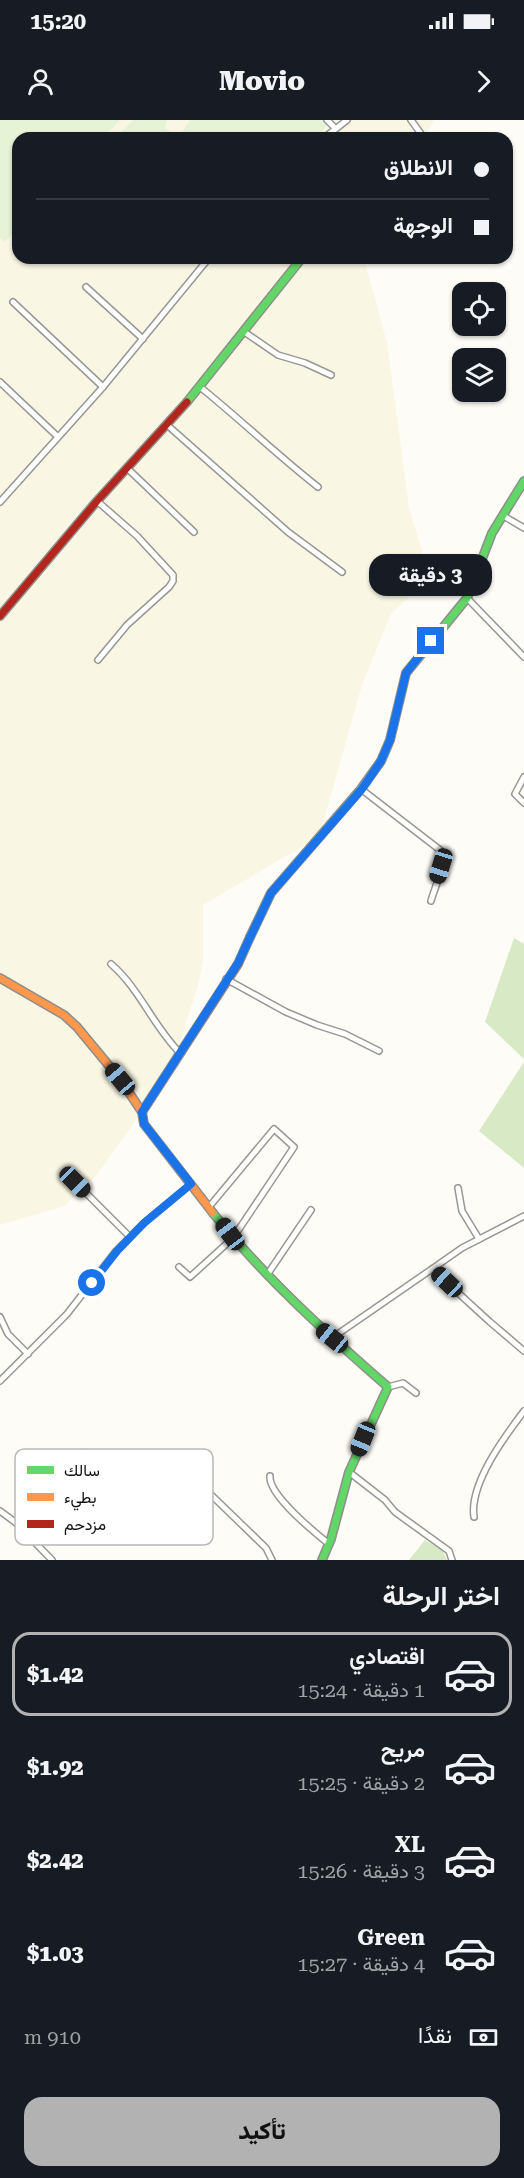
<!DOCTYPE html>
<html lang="ar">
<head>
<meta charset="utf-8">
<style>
	:root { --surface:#171b24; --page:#20242c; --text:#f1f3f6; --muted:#9ea1a6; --line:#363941; --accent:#b2b2b3 }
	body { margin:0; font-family:"Roboto Serif",Vazirmatn,serif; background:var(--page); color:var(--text); direction:rtl; height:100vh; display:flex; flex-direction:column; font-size:22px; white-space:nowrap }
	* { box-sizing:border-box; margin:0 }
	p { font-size:20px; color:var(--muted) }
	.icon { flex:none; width:33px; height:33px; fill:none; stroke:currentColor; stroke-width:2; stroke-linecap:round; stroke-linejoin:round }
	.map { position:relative; height:1440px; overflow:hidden; direction:ltr }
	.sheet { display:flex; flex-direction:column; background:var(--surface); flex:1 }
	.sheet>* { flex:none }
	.hud { position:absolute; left:12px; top:12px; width:501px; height:132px; border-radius:18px; box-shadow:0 2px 4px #0004; direction:rtl; display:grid; align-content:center; height:132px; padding:0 24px; background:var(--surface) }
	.controls { position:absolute; left:452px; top:162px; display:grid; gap:12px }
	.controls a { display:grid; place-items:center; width:54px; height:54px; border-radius:12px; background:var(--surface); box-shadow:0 2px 4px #0004; font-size:30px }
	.end { position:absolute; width:27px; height:27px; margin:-14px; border:8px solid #1a73e8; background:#fff; box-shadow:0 0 0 3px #fff }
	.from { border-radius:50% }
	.bubble { position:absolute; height:42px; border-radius:18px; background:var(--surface); box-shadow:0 2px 4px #0004; font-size:20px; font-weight:800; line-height:42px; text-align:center; direction:rtl }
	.car { position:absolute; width:18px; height:36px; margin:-18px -9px; border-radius:8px; box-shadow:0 0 4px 2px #0007; background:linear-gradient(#222 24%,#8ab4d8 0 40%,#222 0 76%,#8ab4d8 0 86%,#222 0) }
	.hud b { display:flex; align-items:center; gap:21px; height:57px; font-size:22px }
	.hud b+b { border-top:2px solid var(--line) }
	.hud i { width:15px; height:15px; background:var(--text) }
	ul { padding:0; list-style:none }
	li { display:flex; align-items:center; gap:18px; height:84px; margin:0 12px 9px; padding:0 12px; border:3px solid transparent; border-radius:18px }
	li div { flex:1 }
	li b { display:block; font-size:22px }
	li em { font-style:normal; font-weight:800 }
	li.selected { border-color:var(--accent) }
	li>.icon { width:54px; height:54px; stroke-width:1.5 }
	h2 { padding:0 24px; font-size:27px; line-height:72px }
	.pay { display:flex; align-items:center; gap:15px; height:66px; padding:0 24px; font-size:22px }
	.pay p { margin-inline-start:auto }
	.button { display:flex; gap:12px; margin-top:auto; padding:12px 24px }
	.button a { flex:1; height:69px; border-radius:18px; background:var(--accent); color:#111; font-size:24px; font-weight:800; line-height:69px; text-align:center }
	.status { display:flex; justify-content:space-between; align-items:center; height:42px; padding:0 30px; background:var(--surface); direction:ltr }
	.status svg { height:16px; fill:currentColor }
	header { display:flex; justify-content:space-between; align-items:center; height:78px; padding:0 24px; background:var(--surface); font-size:27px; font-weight:800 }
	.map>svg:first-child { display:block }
</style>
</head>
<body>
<div class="status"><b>15:20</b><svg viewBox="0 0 49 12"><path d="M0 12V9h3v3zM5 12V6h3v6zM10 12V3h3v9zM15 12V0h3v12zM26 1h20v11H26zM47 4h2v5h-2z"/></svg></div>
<header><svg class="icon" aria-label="forward" viewBox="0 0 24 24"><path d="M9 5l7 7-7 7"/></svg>Movio<svg class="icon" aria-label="person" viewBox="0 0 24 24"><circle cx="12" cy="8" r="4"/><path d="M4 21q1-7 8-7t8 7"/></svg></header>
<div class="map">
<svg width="524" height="1440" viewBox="0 0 524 1440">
	<rect width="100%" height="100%" fill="#fdfcf7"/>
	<path fill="#f9f7e4" d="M0 0H434L424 18H18V138H364L387 223 409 388 430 457 391 494 362 565 319 717 203 785V841L198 865 176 935 134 1003 96 1056 64 1086 0 1105Z"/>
	<g fill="#e7f3d7">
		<path d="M0 0H120L103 18H18V108L5 122 0 118Z"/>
		<path d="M133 0H167L165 7 176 18H115Z"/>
		<path d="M190 0H320L327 6 315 18H178Z"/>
	</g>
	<g fill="#d8eac5">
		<path d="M514 818 524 824V939L485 902Z"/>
		<path d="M524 942V1048L479 1011Z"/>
		<path d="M425 1420 442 1430 447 1440H409Z"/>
	</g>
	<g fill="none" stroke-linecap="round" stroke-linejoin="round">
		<g stroke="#979795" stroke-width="8">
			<g id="street">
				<path d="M327 0 335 8"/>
				<path d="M411 0 424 18"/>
				<path d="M324 18 347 0"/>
				<path d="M86 167 143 219"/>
				<path d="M13 182 103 267"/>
				<path d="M243 211 278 235 305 243 331 255"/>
				<path d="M0 262 57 316"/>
				<path d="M200 267C240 299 277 335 318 367"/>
				<path d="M166 304 288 412 342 452"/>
				<path d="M127 348 194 412"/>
				<path d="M97 381 137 416 173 455V461L169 467 127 505 98 540"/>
				<path d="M0 382 103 267 209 138"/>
				<path d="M502 395 524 408"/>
				<path d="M467 478 524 537"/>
				<path d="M524 657 515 674 524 683"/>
				<path d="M361 669 440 730C446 746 435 766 431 781"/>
				<path d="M111 844C140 869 153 906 180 933"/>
				<path d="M226 859 286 892 317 905 345 914 379 931"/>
				<path d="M75 1062 130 1117"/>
				<path d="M458 1068 462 1091 479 1119"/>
				<path d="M179 1147 190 1157 233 1118 294 1027 274 1009 209 1087"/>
				<path d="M432 1149 462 1128 524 1096"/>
				<path d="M267 1155 311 1090"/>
				<path d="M0 1197 8 1214 28 1234"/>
				<path d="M332 1218 432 1149 490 1202 524 1231"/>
				<path d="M0 1261 67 1194 116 1131 144 1103 191 1064"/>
				<path d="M388 1267 403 1263 416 1273"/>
				<path d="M349 1352 385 1380 395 1392 449 1431 452 1440"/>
				<path d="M270 1356C268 1374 314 1412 329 1424"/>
				<path d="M203 1367 266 1428 272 1440"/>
				<path d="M0 1391 15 1402 52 1440"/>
				<path d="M474 1397C469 1364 505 1316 524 1291"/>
				<path d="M26 1413 78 1336C81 1334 83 1332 87 1333 100 1335 134 1381 140 1393"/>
			</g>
		</g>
		<g stroke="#8e8d8b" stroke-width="10">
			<g id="fast">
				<path d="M187 282 302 138"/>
				<path d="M250 817 271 773 361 669 381 641 390 620 406 553 467 478 492 413 524 361"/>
				<path d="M213 1093C264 1157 326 1213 388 1267L349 1352 331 1419 322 1440"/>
			</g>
		</g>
		<g stroke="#8e8d8b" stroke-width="10">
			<path id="slow" d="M0 858 64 895 77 907 120 959 142 992 144 1004 213 1093"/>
		</g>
		<g stroke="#8e8d8b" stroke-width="10">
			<g id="jam">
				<path d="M0 496 97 381 187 282"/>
				<path d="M142 992 238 844 250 817"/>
			</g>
		</g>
		<use href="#street" stroke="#fffffe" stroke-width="5"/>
		<use href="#fast" stroke="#63d668" stroke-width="7"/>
		<use href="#slow" stroke="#ff974d" stroke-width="7"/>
		<use href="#jam" stroke="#b3261e" stroke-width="7"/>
	</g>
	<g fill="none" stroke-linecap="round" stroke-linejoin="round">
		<path stroke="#1a73e8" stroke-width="8" d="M92 1163 117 1131 144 1103 191 1064 144 1004 142 992 238 843 271 773 362 669 381 641 390 620 406 553 431 521"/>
	</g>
	<rect x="15" y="1329" width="198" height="96" rx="9" fill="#fff" stroke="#b8b8b8" stroke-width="1.5"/>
	<rect x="27" y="1346" width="27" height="8" fill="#63d668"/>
	<rect x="27" y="1373" width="27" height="8" fill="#ff974d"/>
	<rect x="27" y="1400" width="27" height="8" fill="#b3261e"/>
	<g font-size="16" fill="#111">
		<text x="64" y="1356">سالك</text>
		<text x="64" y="1383">بطيء</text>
		<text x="64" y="1410">مزدحم</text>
	</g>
</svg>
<div class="controls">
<a><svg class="icon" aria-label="locate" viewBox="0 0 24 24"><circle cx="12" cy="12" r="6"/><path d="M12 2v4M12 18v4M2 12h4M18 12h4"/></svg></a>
<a><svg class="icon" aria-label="layers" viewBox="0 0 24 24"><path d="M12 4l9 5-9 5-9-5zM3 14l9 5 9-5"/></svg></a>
</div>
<i class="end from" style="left:92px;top:1163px"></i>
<i class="end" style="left:431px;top:521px"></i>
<div class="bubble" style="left:369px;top:434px;width:123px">3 دقيقة</div>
<i class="car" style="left:441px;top:746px;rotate:197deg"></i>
<i class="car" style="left:120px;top:959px;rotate:320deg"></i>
<i class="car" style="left:75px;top:1062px;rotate:135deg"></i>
<i class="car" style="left:230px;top:1114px;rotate:323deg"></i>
<i class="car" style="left:447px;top:1162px;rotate:313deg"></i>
<i class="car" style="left:332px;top:1218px;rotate:309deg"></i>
<i class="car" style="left:363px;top:1319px;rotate:202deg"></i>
<div class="hud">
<b><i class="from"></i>الانطلاق</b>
<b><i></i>الوجهة</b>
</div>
</div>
<section class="sheet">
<h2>اختر الرحلة</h2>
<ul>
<li class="selected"><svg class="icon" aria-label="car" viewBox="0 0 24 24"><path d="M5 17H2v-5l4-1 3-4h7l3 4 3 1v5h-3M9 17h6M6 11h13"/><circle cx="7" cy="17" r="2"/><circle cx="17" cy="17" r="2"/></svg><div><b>اقتصادي</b><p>1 دقيقة · 15:24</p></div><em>$1.42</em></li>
<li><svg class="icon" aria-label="car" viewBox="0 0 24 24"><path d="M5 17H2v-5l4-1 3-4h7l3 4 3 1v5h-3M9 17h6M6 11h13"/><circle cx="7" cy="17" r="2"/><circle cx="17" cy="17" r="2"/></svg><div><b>مريح</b><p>2 دقيقة · 15:25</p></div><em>$1.92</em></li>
<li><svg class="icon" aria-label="car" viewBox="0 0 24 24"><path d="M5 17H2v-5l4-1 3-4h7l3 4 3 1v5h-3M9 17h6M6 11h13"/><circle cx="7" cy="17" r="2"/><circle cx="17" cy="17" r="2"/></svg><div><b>XL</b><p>3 دقيقة · 15:26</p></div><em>$2.42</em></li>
<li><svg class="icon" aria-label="car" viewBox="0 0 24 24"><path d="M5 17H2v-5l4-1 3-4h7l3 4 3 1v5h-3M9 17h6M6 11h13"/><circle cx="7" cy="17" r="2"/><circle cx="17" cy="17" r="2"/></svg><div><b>Green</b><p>4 دقيقة · 15:27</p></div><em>$1.03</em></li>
</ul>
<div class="pay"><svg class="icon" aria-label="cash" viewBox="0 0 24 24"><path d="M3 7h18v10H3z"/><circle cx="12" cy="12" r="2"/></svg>نقدًا<p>910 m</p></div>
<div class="button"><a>تأكيد</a></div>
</section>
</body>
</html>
